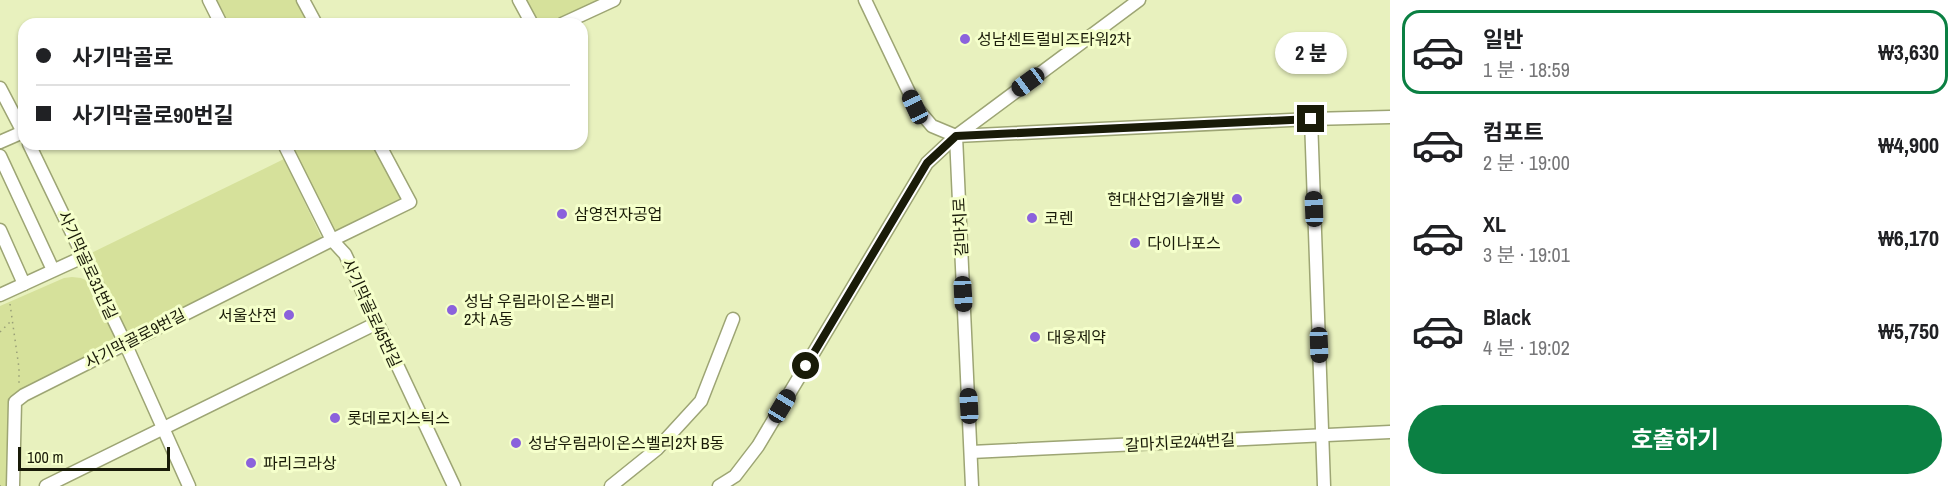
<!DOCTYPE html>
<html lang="ko">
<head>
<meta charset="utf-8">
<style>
	:root { --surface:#fff; --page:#f6f6f6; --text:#202124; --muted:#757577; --line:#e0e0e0; --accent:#0b8043 }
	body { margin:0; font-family:"Archivo Narrow","Noto Sans KR",sans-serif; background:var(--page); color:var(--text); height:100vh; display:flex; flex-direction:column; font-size:22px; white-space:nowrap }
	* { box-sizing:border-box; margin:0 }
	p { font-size:20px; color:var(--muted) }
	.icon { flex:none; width:33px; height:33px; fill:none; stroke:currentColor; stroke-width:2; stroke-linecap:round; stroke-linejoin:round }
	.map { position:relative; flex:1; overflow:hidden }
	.sheet { display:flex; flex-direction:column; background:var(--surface); width:570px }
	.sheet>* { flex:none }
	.top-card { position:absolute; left:18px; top:18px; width:570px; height:132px; border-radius:18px; box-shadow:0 2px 4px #0004; display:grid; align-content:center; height:132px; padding:0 18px; background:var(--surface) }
	.scale { position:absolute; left:18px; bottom:15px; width:152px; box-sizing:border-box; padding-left:6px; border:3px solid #191b08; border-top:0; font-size:16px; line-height:21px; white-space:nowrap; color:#191b08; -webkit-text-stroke:4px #f5ffcb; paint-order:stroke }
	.end { position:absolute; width:27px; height:27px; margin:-14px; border:8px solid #191b08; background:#fff; box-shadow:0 0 0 3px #fff }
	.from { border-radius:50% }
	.bubble { position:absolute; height:42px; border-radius:21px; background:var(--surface); box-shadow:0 2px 4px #0004; font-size:20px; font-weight:700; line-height:42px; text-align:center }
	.car { position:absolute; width:18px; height:36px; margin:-18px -9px; border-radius:8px; box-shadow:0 0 4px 2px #0007; background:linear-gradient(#222 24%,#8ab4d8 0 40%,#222 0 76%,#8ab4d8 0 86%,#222 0) }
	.top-card b { display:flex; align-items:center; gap:21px; height:57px; font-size:22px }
	.top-card b+b { border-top:2px solid var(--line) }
	.top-card i { width:15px; height:15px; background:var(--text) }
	ul { padding:10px 0 0; list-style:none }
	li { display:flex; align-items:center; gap:18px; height:84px; margin:0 12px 9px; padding:0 6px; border:3px solid transparent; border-radius:18px }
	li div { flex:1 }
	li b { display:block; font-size:22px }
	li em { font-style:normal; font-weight:700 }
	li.on { border-color:var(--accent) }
	li>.icon { width:54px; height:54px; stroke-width:1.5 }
	.cta { display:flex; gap:12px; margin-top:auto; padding:12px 18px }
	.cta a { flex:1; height:69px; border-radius:36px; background:var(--accent); color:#fff; font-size:24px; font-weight:700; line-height:69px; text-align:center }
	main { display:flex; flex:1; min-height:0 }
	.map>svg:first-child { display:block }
</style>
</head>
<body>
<main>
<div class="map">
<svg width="1390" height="486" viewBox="0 0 1390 486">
	<rect width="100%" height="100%" fill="#e8f1be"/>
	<g fill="#d6e19b">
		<path d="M211 0H303L316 24H221Z"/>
		<path d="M519 0H611L561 24H532Z"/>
		<path d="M282 144H379L410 202 332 240Z"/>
		<path d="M284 159 324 243 125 343 83 257Z"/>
		<path d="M72 277 81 278 92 283 115 327 113 341 109 347 19 394 9 486H0V306L64 278Z"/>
	</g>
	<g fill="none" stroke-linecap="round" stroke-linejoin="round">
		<g stroke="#9da574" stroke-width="15">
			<g id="minor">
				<path d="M209 0 221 24"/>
				<path d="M303 0 316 24"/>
				<path d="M519 0 532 24"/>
				<path d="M865 0 916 107 932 126 956 136 1311 119 1390 117"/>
				<path d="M562 24 614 0"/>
				<path d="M0 88 24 134"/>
				<path d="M1311 119 1324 486"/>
				<path d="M956 136 972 486"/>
				<path d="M0 142 23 132"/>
				<path d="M29 144 125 343 189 486"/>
				<path d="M284 144 332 240 345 254 454 486"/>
				<path d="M0 156 53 270"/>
				<path d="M0 230 24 284"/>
				<path d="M0 295 83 257"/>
				<path d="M971 452 1390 432"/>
				<path d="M13 486 15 402 24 395 332 240 410 202 379 144"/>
				<path d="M46 486 377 323"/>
				<path d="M611 486 657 449 701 401 733 319"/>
				<path d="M719 486 735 476 758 446 927 163 956 136 1139 0"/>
			</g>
		</g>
		<g stroke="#999f78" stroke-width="1.5" stroke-dasharray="1.5 4.5" stroke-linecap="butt">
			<path d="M10 304 19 368V385"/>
			<path d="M0 332 10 322"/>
			<path d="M0 486H1"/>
		</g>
		<use href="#minor" stroke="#fff" stroke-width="12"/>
	</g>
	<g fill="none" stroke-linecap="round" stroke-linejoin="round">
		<path stroke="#191b08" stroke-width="8" d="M806 366 927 163 956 136 1311 119"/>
	</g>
	<g fill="#8b62dc" stroke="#f5ffcb" stroke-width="2">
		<circle cx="965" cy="39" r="6"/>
		<circle cx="1237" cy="199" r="6"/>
		<circle cx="562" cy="214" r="6"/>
		<circle cx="1032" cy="218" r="6"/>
		<circle cx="1135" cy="243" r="6"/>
		<circle cx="452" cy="310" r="6"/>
		<circle cx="289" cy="315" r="6"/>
		<circle cx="1035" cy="337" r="6"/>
		<circle cx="335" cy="418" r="6"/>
		<circle cx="516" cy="443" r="6"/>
		<circle cx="251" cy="463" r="6"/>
	</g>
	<g text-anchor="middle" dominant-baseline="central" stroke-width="6" stroke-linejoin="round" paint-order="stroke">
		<g font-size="16" fill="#191b08" stroke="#f5ffcb" text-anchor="start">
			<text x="977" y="39">성남센트럴비즈타워2차</text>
			<text x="1225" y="199" text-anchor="end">현대산업기술개발</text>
			<text x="574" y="214">삼영전자공업</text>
			<text x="1044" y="218">코렌</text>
			<text x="1147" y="243">다이나포스</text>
			<text x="464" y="301">성남 우림라이온스밸리<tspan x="464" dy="18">2차 A동</tspan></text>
			<text x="277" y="315" text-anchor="end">서울산전</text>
			<text x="1047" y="337">대웅제약</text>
			<text x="347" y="418">롯데로지스틱스</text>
			<text x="528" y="443">성남우림라이온스벨리2차 B동</text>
			<text x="263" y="463">파리크라상</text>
		</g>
		<g font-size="16" fill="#191b08" stroke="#f5ffcb">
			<text transform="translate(960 227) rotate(-93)">갈마치로</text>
			<text transform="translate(88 265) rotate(65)">사기막골로31번길</text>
			<text transform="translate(372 313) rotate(65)">사기막골로45번길</text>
			<text transform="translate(135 338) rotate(-27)">사기막골로9번길</text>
			<text transform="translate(1180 442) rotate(-3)">갈마치로244번길</text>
		</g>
	</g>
</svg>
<div class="scale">100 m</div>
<i class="end from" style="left:806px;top:366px"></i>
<i class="end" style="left:1311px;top:119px"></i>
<div class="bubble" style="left:1275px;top:32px;width:72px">2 분</div>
<i class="car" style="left:1028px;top:82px;rotate:234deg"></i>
<i class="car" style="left:915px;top:107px;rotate:335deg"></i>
<i class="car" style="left:1314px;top:209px;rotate:358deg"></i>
<i class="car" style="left:963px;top:294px;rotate:177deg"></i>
<i class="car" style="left:1319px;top:345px;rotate:178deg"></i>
<i class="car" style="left:782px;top:406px;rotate:31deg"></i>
<i class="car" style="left:969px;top:406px;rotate:357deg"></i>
<div class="top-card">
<b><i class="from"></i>사기막골로</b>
<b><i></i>사기막골로90번길</b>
</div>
</div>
<section class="sheet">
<ul>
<li class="on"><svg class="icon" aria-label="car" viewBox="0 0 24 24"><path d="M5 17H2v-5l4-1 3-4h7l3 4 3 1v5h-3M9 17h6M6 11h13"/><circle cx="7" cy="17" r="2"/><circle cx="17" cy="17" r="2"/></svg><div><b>일반</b><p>1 분 · 18:59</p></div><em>₩3,630</em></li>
<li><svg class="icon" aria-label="car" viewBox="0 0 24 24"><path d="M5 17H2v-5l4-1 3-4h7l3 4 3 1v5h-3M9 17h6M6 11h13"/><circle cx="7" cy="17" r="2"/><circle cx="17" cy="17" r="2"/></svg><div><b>컴포트</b><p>2 분 · 19:00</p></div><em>₩4,900</em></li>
<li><svg class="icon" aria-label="car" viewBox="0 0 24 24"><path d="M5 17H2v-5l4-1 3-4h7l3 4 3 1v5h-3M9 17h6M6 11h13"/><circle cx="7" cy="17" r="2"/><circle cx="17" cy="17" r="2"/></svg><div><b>XL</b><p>3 분 · 19:01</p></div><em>₩6,170</em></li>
<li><svg class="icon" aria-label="car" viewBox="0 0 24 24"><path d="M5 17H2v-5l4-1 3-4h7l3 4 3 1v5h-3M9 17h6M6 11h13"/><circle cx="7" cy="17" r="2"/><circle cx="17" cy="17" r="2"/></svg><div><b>Black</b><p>4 분 · 19:02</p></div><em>₩5,750</em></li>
</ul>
<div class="cta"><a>호출하기</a></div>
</section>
</main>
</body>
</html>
